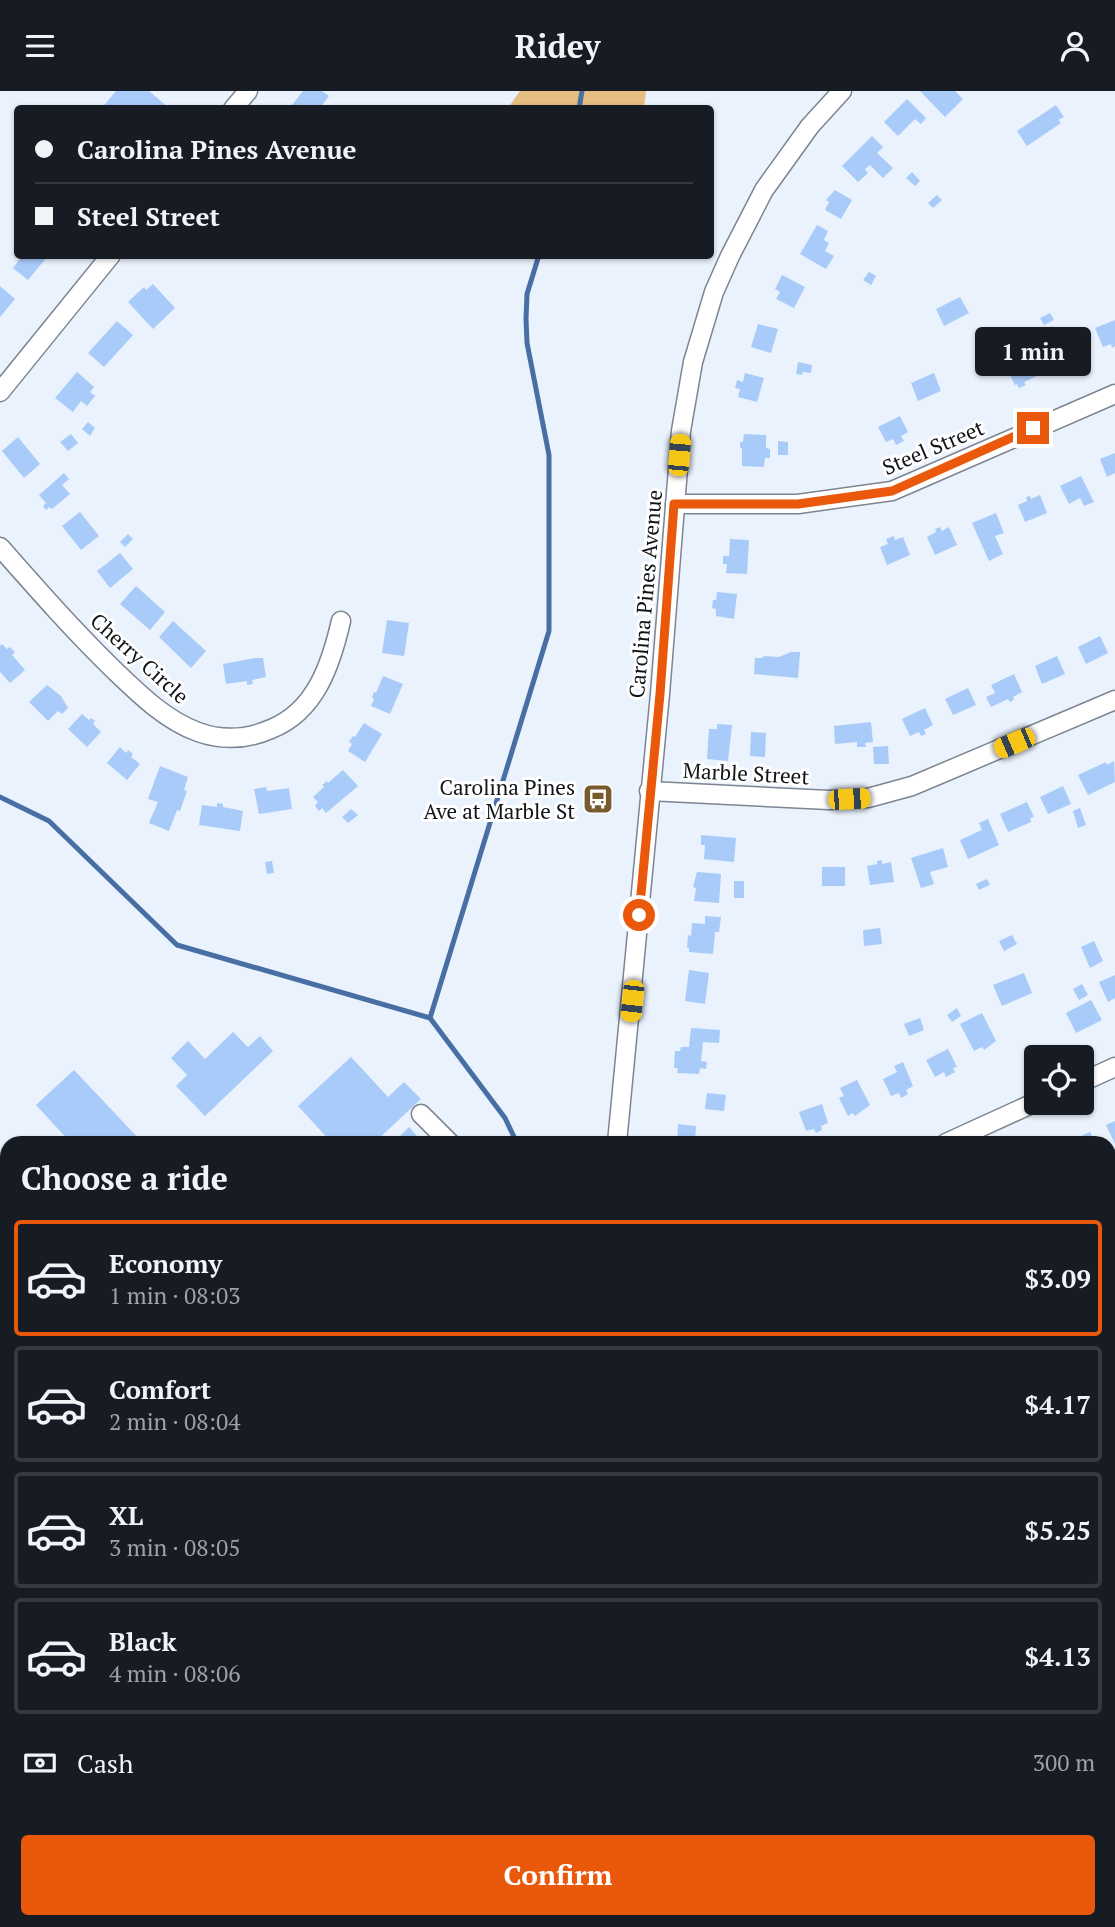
<!DOCTYPE html>
<html lang="en">
<head>
<meta charset="utf-8">
<style>
	:root { --surface:#171b24; --page:#242831; --text:#f1f3f6; --muted:#9ea1a6; --line:#363941; --accent:#ea580c }
	body { margin:0; font-family:"PT Serif",serif; background:var(--page); color:var(--text); height:100vh; display:flex; flex-direction:column; font-size:26px; white-space:nowrap }
	* { box-sizing:border-box; margin:0 }
	p { font-size:23px; color:var(--muted) }
	.icon { flex:none; width:38px; height:38px; fill:none; stroke:currentColor; stroke-width:2; stroke-linecap:round; stroke-linejoin:round }
	.map { position:relative; flex:1; overflow:hidden }
	.panel { position:absolute; left:0px; top:1045px; width:1116px; height:793px; display:flex; flex-direction:column; background:var(--surface); border-radius:21px 21px 0 0; box-shadow:0 2px 5px #0004 }
	.panel>* { flex:none }
	.guide { position:absolute; left:14px; top:14px; width:700px; height:154px; border-radius:7px; box-shadow:0 2px 5px #0004; display:grid; align-content:center; height:154px; padding:0 21px; background:var(--surface) }
	.buttons { position:absolute; left:1024px; top:954px; display:grid; gap:14px }
	.buttons a { display:grid; place-items:center; width:70px; height:70px; border-radius:7px; background:var(--surface); box-shadow:0 2px 5px #0004; font-size:35px }
	.end { position:absolute; width:32px; height:32px; margin:-16px; border:9px solid #ea580c; background:#fff; box-shadow:0 0 0 4px #fff }
	.from { border-radius:50% }
	.bubble { position:absolute; height:49px; border-radius:7px; background:var(--surface); box-shadow:0 2px 5px #0004; font-size:23px; font-weight:700; line-height:49px; text-align:center }
	.car { position:absolute; width:21px; height:42px; margin:-21px -10px; border-radius:9px; box-shadow:0 0 5px 2px #0007; background:linear-gradient(#f5c518 24%,#345 0 40%,#f5c518 0 76%,#345 0 86%,#f5c518 0) }
	.guide b { display:flex; align-items:center; gap:24px; height:66px; font-size:26px }
	.guide b+b { border-top:2px solid var(--line) }
	.guide i { width:18px; height:18px; background:var(--text) }
	ul { padding:0; list-style:none }
	li { display:flex; align-items:center; gap:21px; height:116px; margin:0 14px 10px; padding:0 7px; border:4px solid var(--line); border-radius:7px }
	li div { flex:1 }
	li b { display:block; font-size:26px }
	li em { font-style:normal; font-weight:700 }
	li.on { border-color:var(--accent) }
	li>.icon { width:63px; height:63px; stroke-width:1.5 }
	h2 { padding:0 21px; font-size:32px; line-height:84px }
	.pay { display:flex; align-items:center; gap:18px; height:77px; padding:0 21px; font-size:26px }
	.pay p { margin-inline-start:auto }
	.button { display:flex; gap:14px; margin-top:auto; padding:14px 21px }
	.button a { flex:1; height:80px; border-radius:7px; background:var(--accent); color:#fff; font-size:28px; font-weight:700; line-height:80px; text-align:center }
	header { display:flex; justify-content:space-between; align-items:center; height:91px; padding:0 21px; background:var(--surface); font-size:32px; font-weight:700 }
	.map>svg:first-child { display:block }
</style>
</head>
<body>
<header><svg class="icon" aria-label="menu" viewBox="0 0 24 24"><path d="M4 6h16M4 12h16M4 18h16"/></svg>Ridey<svg class="icon" aria-label="person" viewBox="0 0 24 24"><circle cx="12" cy="8" r="4"/><path d="M4 21q1-7 8-7t8 7"/></svg></header>
<div class="map">
<svg width="1115" height="1836" viewBox="0 0 1115 1836">
	<rect width="100%" height="100%" fill="#eaf2fd"/>
	<path fill="#dcebfe" d="M257 1831H477L472 1836H263Z"/>
	<g fill="#e5bc81">
		<path d="M520 0H646L644 17H508Z"/>
		<path d="M1115 1142V1836H745L740 1831 1110 1830V1145Z"/>
	</g>
	<g fill="none" stroke-linecap="round" stroke-linejoin="round">
		<g stroke="#476fa3" stroke-width="5">
			<path d="M579 18 582 0"/>
			<path d="M0 706 49 730 177 854 430 927 505 1027 517 1052"/>
			<path d="M430 927 549 540V364L527 252 526 228 527 203 539 164"/>
		</g>
	</g>
	<g fill="#a9cbf9">
		<path d="M116 0H149L170 18H101Z"/>
		<path d="M303 0H322L329 5 319 18H289Z"/>
		<path d="M920 0H955L963 8 945 26Z"/>
		<path d="M907 8 926 27 921 33 915 28 898 45 884 31Z"/>
		<path d="M1056 14 1064 26 1058 29 1061 32 1027 55 1017 40Z"/>
		<path d="M872 45 883 56 877 62 893 77 883 87 870 74 865 78 868 82 858 91 842 75Z"/>
		<path d="M912 81 920 90 915 95 906 87Z"/>
		<path d="M835 99 852 109 841 128 825 119 829 111 826 109Z"/>
		<path d="M937 104 942 109 933 117 928 112Z"/>
		<path d="M817 134 828 140 824 149 829 152 825 160 834 165 826 178 800 163Z"/>
		<path d="M23 164H44L47 166 28 189 13 177Z"/>
		<path d="M869 181 876 185 871 194 863 189Z"/>
		<path d="M782 184 805 196 794 217 776 208 780 201 775 198Z"/>
		<path d="M153 193 175 217 153 238 128 211 144 196 146 199Z"/>
		<path d="M0 195 15 208 0 226Z"/>
		<path d="M960 206 969 222 944 235 936 218Z"/>
		<path d="M1050 222 1054 229 1044 234 1040 227Z"/>
		<path d="M1115 229V255L1112 257 1111 253 1103 256 1095 237Z"/>
		<path d="M117 230 133 244 104 276 88 262Z"/>
		<path d="M758 233 778 238 771 262 751 256Z"/>
		<path d="M1053 235 1062 253 1083 245 1091 261 1073 269 1074 273 1069 275 1067 271 1058 275 1042 241Z"/>
		<path d="M1031 266 1039 284 1024 291 1026 294 1019 297 1017 293 1015 294 1006 277Z"/>
		<path d="M798 271 812 274 811 282 803 281 802 284 796 283Z"/>
		<path d="M77 281 94 296 90 301 95 305 87 315 81 310 73 321 55 307Z"/>
		<path d="M745 282 764 287 757 311 738 306 740 298 735 297 737 289 743 291Z"/>
		<path d="M934 282 941 300 918 310 911 292Z"/>
		<path d="M900 325 908 341 901 345 904 350 896 354 893 348 886 351 878 336Z"/>
		<path d="M88 331 95 337 90 345 82 338Z"/>
		<path d="M71 343 78 352 68 360 60 351Z"/>
		<path d="M744 343 766 344V357L770 358V367H765L764 376 742 375V358L740 356V351H743Z"/>
		<path d="M18 346 40 373 24 387 2 360Z"/>
		<path d="M778 350 788 351V364H778Z"/>
		<path d="M1115 362V382L1107 386 1100 368Z"/>
		<path d="M64 382 69 388 62 394 70 403 52 418 49 416 46 419 43 415 46 412 39 404Z"/>
		<path d="M1081 385 1094 411 1084 415 1080 407 1069 413 1060 395Z"/>
		<path d="M1040 404 1047 422 1025 431 1018 414 1027 410 1026 406 1030 405 1031 408Z"/>
		<path d="M80 421 99 445 81 459 62 435Z"/>
		<path d="M996 422 1004 442 995 445 1003 463 989 470 972 432Z"/>
		<path d="M940 436 942 440 949 436 957 454 935 464 927 446 936 441 935 438Z"/>
		<path d="M128 443 133 448 125 456 120 451Z"/>
		<path d="M894 445 895 449 903 446 910 464 887 474 880 456 888 453 886 448Z"/>
		<path d="M730 448 749 449 747 483 726 482 727 473H723V465H729Z"/>
		<path d="M120 462 133 478 110 497 97 480Z"/>
		<path d="M136 495 165 521 150 539 120 513Z"/>
		<path d="M717 501 737 503 734 528 716 525V518L712 517 713 509H716Z"/>
		<path d="M387 529 409 532 404 565 382 562Z"/>
		<path d="M173 530 206 560 191 577 159 546Z"/>
		<path d="M1100 545 1108 562 1086 573 1078 556Z"/>
		<path d="M2 553 7 558 10 556 15 561 12 564 25 579 10 592 0 581V555Z"/>
		<path d="M791 561H800L798 587 754 583 755 567H762L764 565 779 566Z"/>
		<path d="M1057 565 1065 583 1042 593 1035 575Z"/>
		<path d="M255 567H263L266 586 252 589 253 593 247 594V590L226 593 223 573Z"/>
		<path d="M1014 583 1022 601 1013 606 1014 609 1010 611 1008 608 991 616 986 606 995 602 991 594Z"/>
		<path d="M383 585 403 593 390 623 371 615 374 608 372 606 374 601 376 602Z"/>
		<path d="M47 594 61 605 68 617 62 623 58 620 48 630 29 611Z"/>
		<path d="M968 597 976 614 953 624 945 608Z"/>
		<path d="M925 617 933 634 924 639 926 643 921 645 919 641 910 645 902 628Z"/>
		<path d="M82 623 89 629 91 627 95 630 93 633 101 641 87 656 68 638Z"/>
		<path d="M871 631 873 651 865 652 866 656H857V651L835 653 834 635Z"/>
		<path d="M364 632 382 643 365 671 348 660 352 653 349 651 353 645 355 646Z"/>
		<path d="M717 633 732 634 728 670 707 668 709 638H717Z"/>
		<path d="M751 641 766 642 765 666 750 665Z"/>
		<path d="M888 655 889 673H874L873 656Z"/>
		<path d="M120 656 126 662 128 659 133 663 131 666 140 673 127 689 107 672Z"/>
		<path d="M1114 670 1115 691 1088 704 1078 684 1106 671 1107 674Z"/>
		<path d="M160 675 188 686 184 699 187 700 180 720 177 719 169 740 149 732 158 711 148 708Z"/>
		<path d="M343 679 358 695 326 722 322 717 319 720 315 715 318 711 313 706 324 696 322 694 327 690 328 692Z"/>
		<path d="M1063 695 1071 713 1048 723 1040 706Z"/>
		<path d="M266 696 267 700 289 697 292 718 259 723 254 698Z"/>
		<path d="M1027 711 1034 726 1030 727 1031 731 1008 741 1000 723Z"/>
		<path d="M217 712 223 713V716L243 720 240 740 199 734 202 714 217 716Z"/>
		<path d="M1080 717 1086 734 1078 737 1073 720Z"/>
		<path d="M351 718 358 724 348 732 342 726Z"/>
		<path d="M988 728 999 754 968 768 960 749 982 739 979 732Z"/>
		<path d="M701 744 736 747 734 771 704 768 705 754H701Z"/>
		<path d="M943 757 948 776 930 781 934 793 921 797 911 767Z"/>
		<path d="M882 769V773L891 771 894 791 870 794 867 775 877 773V770Z"/>
		<path d="M272 770 274 782 267 783 265 771Z"/>
		<rect x="822" y="776" width="23" height="19"/>
		<path d="M697 781 721 783 719 812 694 810 696 797 693 796Z"/>
		<path d="M987 788 990 794 979 799 976 793Z"/>
		<rect x="734" y="790" width="10" height="17"/>
		<path d="M705 825 721 826 719 841H715L713 863 689 861V857H687L688 844 691 845 692 832 705 833Z"/>
		<path d="M880 837 882 853 864 855 863 839Z"/>
		<path d="M1012 844 1017 853 1004 860 999 850Z"/>
		<path d="M1094 850 1103 870 1090 877 1081 856Z"/>
		<path d="M689 879 709 882 705 913 685 910Z"/>
		<path d="M1024 882 1032 902 1002 915 993 894Z"/>
		<path d="M1115 884V907L1108 911 1099 891Z"/>
		<path d="M1082 893 1088 904 1079 909 1073 898Z"/>
		<path d="M1091 909 1102 929 1076 942 1066 922Z"/>
		<path d="M957 917 961 925 952 931 947 924Z"/>
		<path d="M982 922 996 950 984 959 982 956 974 960 960 933Z"/>
		<path d="M920 927 924 939 909 945 904 933Z"/>
		<path d="M691 937 720 939 719 952 703 951 701 970 707 971 706 978 700 977 699 983 677 982 678 977H674L675 960H680L681 956H689Z"/>
		<path d="M233 941 248 956 260 945 273 960 205 1025 176 995 187 984 171 967 188 950 205 968Z"/>
		<path d="M948 958 957 976 953 977 955 981 946 986 944 981 935 986 926 969Z"/>
		<path d="M351 966 388 1006 404 991 421 1008 374 1052H332L298 1015Z"/>
		<path d="M903 971 913 995 906 999 908 1003 901 1007 899 1002 891 1005 883 988 897 981 894 975Z"/>
		<path d="M74 979 143 1052H71L36 1014Z"/>
		<path d="M857 989 870 1014 855 1025 853 1022 848 1025 839 1007 844 1005 840 997Z"/>
		<path d="M707 1002 726 1004 724 1020 705 1018Z"/>
		<path d="M822 1013 828 1032 821 1035 822 1039 816 1042 814 1038 806 1040 799 1021Z"/>
		<path d="M1115 1030V1053L1106 1034Z"/>
		<path d="M678 1033 696 1035 695 1049 701 1052H677Z"/>
		<path d="M409 1036 423 1052H393Z"/>
		<path d="M1090 1041 1095 1052H1066Z"/>
		<path d="M7 1306V1327L0 1319V1313Z"/>
		<path d="M7 1750V1775L0 1780V1755Z"/>
		<path d="M349 1830H411L406 1836H344Z"/>
	</g>
	<g fill="none" stroke-linecap="round" stroke-linejoin="round">
		<g stroke="#7c8591" stroke-width="21">
			<g id="minor">
				<path d="M233 18 248 0"/>
				<path d="M0 301 111 164"/>
				<path d="M675 413H798L892 400 1115 303"/>
				<path d="M0 456C37 498 73 539 113 578 138 602 165 629 198 641 223 650 248 648 271 638 316 620 331 573 341 530"/>
				<path d="M649 700 829 709 868 707 912 695 1115 609"/>
				<path d="M1082 991 1115 976"/>
				<path d="M421 1023 450 1052"/>
				<path d="M617 1052 660 603 681 340 693 271 714 201 730 165 764 99 810 35 842 0"/>
				<path d="M946 1052 1036 1011"/>
				<path d="M0 1246 7 1239"/>
				<path d="M0 1450H7"/>
				<path d="M0 1693 7 1688"/>
			</g>
		</g>
		<g stroke="#7c8591" stroke-width="28">
			<g id="highway">
				<path d="M0 1102 7 1109"/>
				<path d="M0 1167 7 1174"/>
				<path d="M627 1830 632 1836"/>
				<path d="M684 1830 689 1836"/>
			</g>
		</g>
		<g stroke="#a5acb5" stroke-width="3.5" stroke-dasharray="3.5 5" stroke-linecap="butt">
			<path d="M559 1830 572 1836"/>
			<path d="M536 1836 545 1830"/>
		</g>
		<use href="#minor" stroke="#fff" stroke-width="18"/>
		<use href="#highway" stroke="#fff" stroke-width="24"/>
	</g>
	<g fill="none" stroke-linecap="round" stroke-linejoin="round">
		<path stroke="#ea580c" stroke-width="9" d="M639 824 660 603 674 413H798L892 400 1033 337"/>
	</g>
	<defs>
		<g id="bus-square" transform="scale(1.575)"><rect x="-9" y="-9" width="18" height="18" rx="4" fill="#775a2e" stroke="#fff"/><path d="M-5-6H5V4H4V6H2V4H-2V6H-4V4H-5ZM-3.5-4V0h7V-4ZM-3.5 1.2v1.5H-2V1.2ZM2 1.2v1.5H3.5V1.2Z" fill="#fff"/></g>
	</defs>
	<g fill-rule="evenodd">
		<use href="#bus-square" x="598" y="708"/>
	</g>
	<g text-anchor="middle" dominant-baseline="central" stroke-width="6" stroke-linejoin="round" paint-order="stroke">
		<g font-size="21" fill="#101418" stroke="#fff">
			<text transform="translate(933 356) rotate(-23)">Steel Street</text>
			<text transform="translate(645 503) rotate(-85)">Carolina Pines Avenue</text>
			<text transform="translate(140 567) rotate(42)">Cherry Circle</text>
			<text transform="translate(746 682) rotate(3)">Marble Street</text>
		</g>
		<g font-size="21" fill="#101418" stroke="#fff" text-anchor="end">
			<text x="575" y="696">Carolina Pines<tspan x="575" dy="24">Ave at Marble St</tspan></text>
		</g>
	</g>
</svg>
<div class="buttons">
<a><svg class="icon" aria-label="locate" viewBox="0 0 24 24"><circle cx="12" cy="12" r="6"/><path d="M12 2v4M12 18v4M2 12h4M18 12h4"/></svg></a>
</div>
<i class="end from" style="left:639px;top:824px"></i>
<i class="end" style="left:1033px;top:337px"></i>
<div class="bubble" style="left:975px;top:236px;width:116px">1 min</div>
<i class="car" style="left:679px;top:364px;rotate:5deg"></i>
<i class="car" style="left:1014px;top:652px;rotate:247deg"></i>
<i class="car" style="left:849px;top:708px;rotate:87deg"></i>
<i class="car" style="left:632px;top:910px;rotate:186deg"></i>
<div class="guide">
<b><i class="from"></i>Carolina Pines Avenue</b>
<b><i></i>Steel Street</b>
</div>
<section class="panel">
<h2>Choose a ride</h2>
<ul>
<li class="on"><svg class="icon" aria-label="car" viewBox="0 0 24 24"><path d="M5 17H2v-5l4-1 3-4h7l3 4 3 1v5h-3M9 17h6M6 11h13"/><circle cx="7" cy="17" r="2"/><circle cx="17" cy="17" r="2"/></svg><div><b>Economy</b><p>1 min · 08:03</p></div><em>$3.09</em></li>
<li><svg class="icon" aria-label="car" viewBox="0 0 24 24"><path d="M5 17H2v-5l4-1 3-4h7l3 4 3 1v5h-3M9 17h6M6 11h13"/><circle cx="7" cy="17" r="2"/><circle cx="17" cy="17" r="2"/></svg><div><b>Comfort</b><p>2 min · 08:04</p></div><em>$4.17</em></li>
<li><svg class="icon" aria-label="car" viewBox="0 0 24 24"><path d="M5 17H2v-5l4-1 3-4h7l3 4 3 1v5h-3M9 17h6M6 11h13"/><circle cx="7" cy="17" r="2"/><circle cx="17" cy="17" r="2"/></svg><div><b>XL</b><p>3 min · 08:05</p></div><em>$5.25</em></li>
<li><svg class="icon" aria-label="car" viewBox="0 0 24 24"><path d="M5 17H2v-5l4-1 3-4h7l3 4 3 1v5h-3M9 17h6M6 11h13"/><circle cx="7" cy="17" r="2"/><circle cx="17" cy="17" r="2"/></svg><div><b>Black</b><p>4 min · 08:06</p></div><em>$4.13</em></li>
</ul>
<div class="pay"><svg class="icon" aria-label="cash" viewBox="0 0 24 24"><path d="M3 7h18v10H3z"/><circle cx="12" cy="12" r="2"/></svg>Cash<p>300 m</p></div>
<div class="button"><a>Confirm</a></div>
</section>
</div>
</body>
</html>
